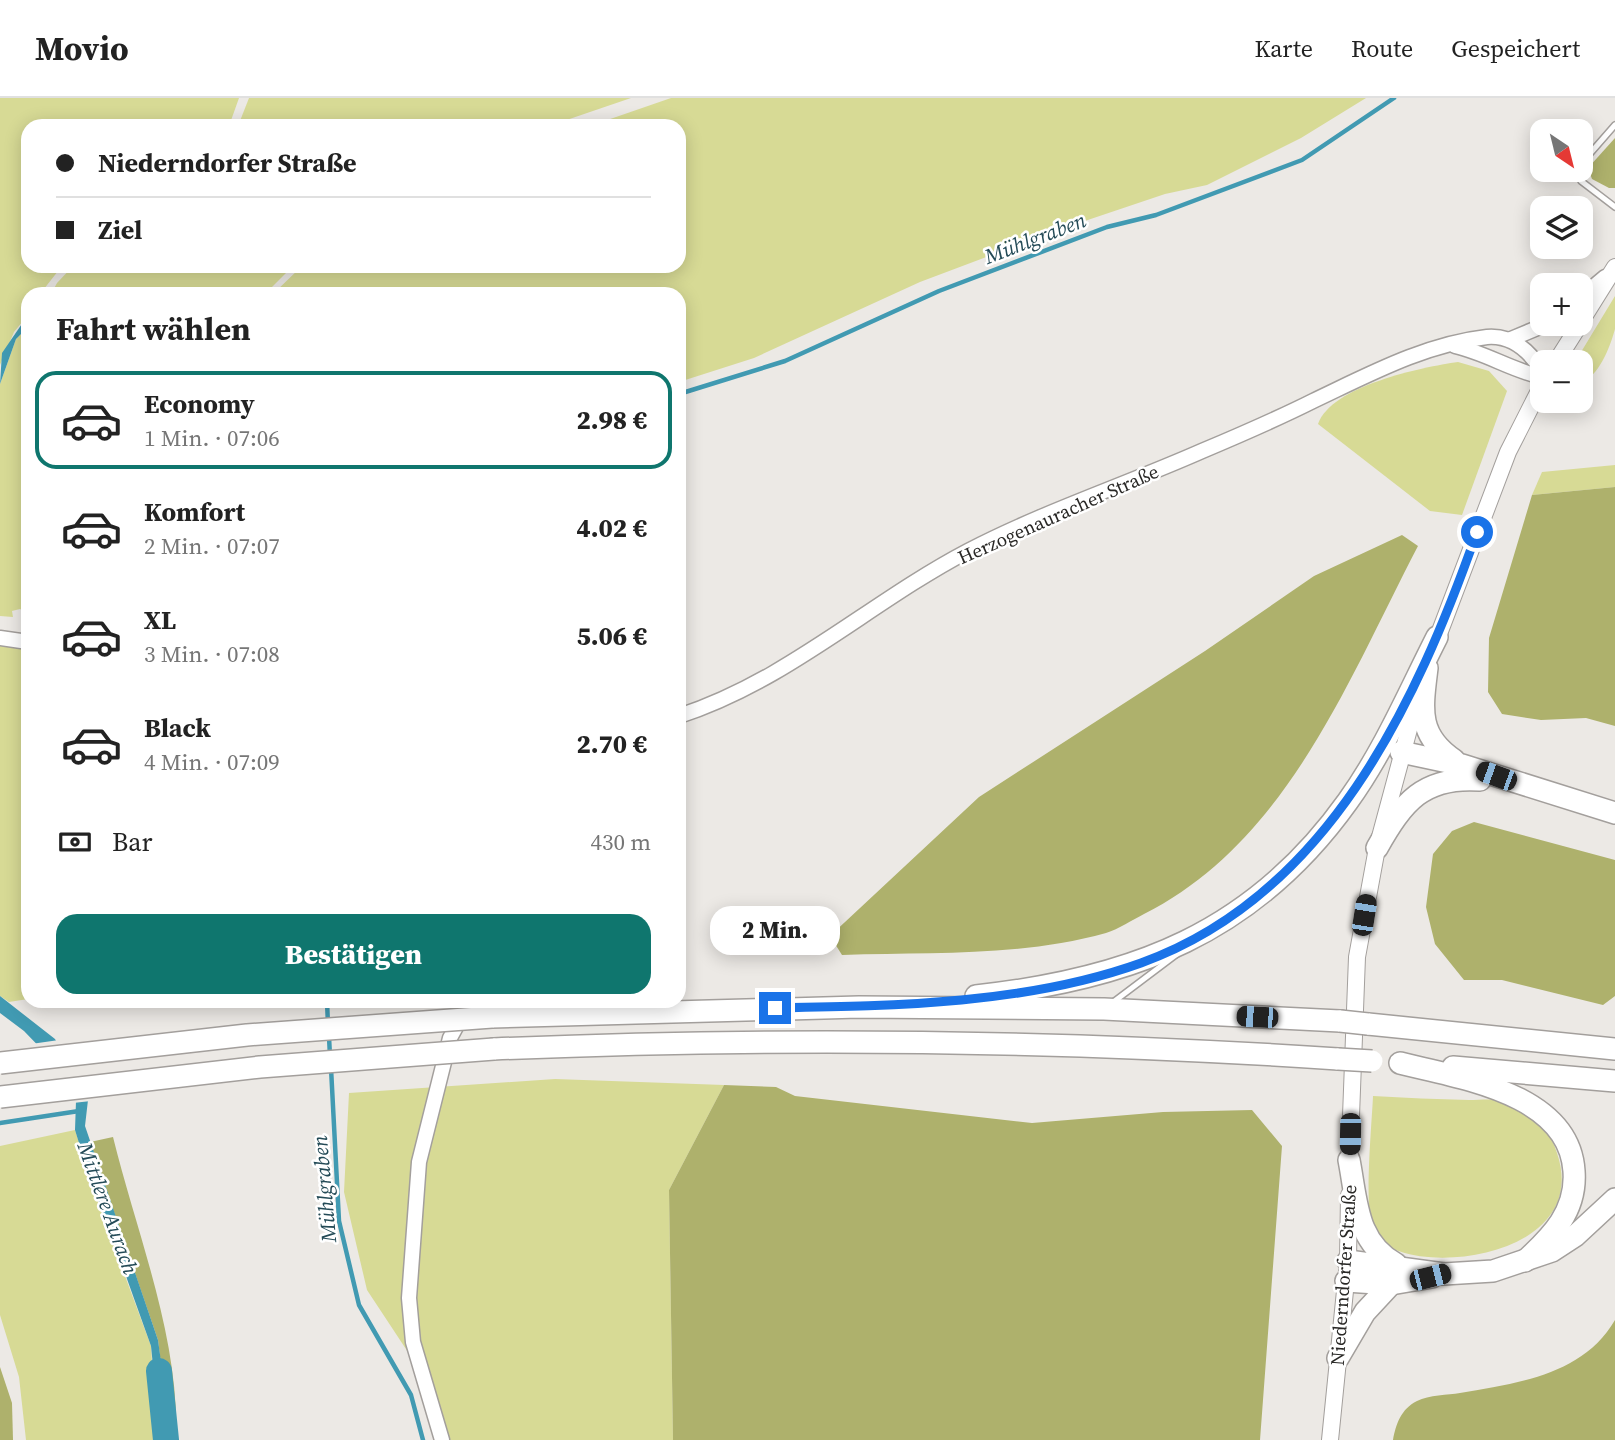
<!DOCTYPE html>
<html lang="de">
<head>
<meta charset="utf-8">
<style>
	:root { --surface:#fff; --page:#f6f6f6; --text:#222; --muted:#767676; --line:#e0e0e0; --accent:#0f766e }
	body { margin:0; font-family:"Source Serif 4",serif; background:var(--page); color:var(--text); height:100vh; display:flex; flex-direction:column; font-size:26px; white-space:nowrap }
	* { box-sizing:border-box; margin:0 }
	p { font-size:23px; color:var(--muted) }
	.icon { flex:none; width:38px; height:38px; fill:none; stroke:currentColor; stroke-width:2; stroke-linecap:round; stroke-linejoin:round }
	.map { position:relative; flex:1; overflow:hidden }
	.details { position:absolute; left:21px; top:189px; width:665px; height:721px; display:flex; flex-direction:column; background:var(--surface); border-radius:21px; box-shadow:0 4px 18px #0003 }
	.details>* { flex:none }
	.guide { position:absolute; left:21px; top:21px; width:665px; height:154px; border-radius:21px; box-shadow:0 4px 18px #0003; display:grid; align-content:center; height:154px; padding:0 35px; background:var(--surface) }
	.needle { width:46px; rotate:145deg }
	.fabs { position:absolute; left:1530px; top:21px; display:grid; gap:14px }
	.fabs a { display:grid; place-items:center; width:63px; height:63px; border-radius:14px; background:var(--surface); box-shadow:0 4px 18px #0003; font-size:35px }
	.end { position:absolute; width:32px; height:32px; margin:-16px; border:9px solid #1a73e8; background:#fff; box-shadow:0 0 0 4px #fff }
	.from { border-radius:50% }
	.bubble { position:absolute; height:49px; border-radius:21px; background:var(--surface); box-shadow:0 4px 18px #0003; font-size:23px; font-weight:800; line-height:49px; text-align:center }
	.car { position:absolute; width:21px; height:42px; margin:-21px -10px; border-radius:9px; box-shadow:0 0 5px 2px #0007; background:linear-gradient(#222 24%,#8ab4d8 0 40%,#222 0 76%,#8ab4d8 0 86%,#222 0) }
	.guide b { display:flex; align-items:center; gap:24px; height:66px; font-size:26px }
	.guide b+b { border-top:2px solid var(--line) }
	.guide i { width:18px; height:18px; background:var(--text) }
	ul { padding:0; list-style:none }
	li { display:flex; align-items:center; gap:21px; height:98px; margin:0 14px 10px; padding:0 21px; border:4px solid transparent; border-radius:21px }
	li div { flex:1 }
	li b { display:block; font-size:26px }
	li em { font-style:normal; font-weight:800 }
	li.active { border-color:var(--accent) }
	li>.icon { width:63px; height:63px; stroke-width:1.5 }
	h2 { padding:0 35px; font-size:32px; line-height:84px }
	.pay { display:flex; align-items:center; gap:18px; height:77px; padding:0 35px; font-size:26px }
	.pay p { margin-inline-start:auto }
	.action { display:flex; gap:14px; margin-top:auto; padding:14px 35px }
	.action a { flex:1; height:80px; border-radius:21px; background:var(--accent); color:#fff; font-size:28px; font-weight:800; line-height:80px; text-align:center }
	header { display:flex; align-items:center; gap:42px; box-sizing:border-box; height:98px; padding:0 35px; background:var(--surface); border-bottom:2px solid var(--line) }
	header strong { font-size:33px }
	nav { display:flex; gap:38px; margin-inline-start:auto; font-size:24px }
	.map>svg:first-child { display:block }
</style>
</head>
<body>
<header>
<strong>Movio</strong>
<nav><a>Karte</a><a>Route</a><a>Gespeichert</a></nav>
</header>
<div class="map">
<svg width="1615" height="1342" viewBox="0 0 1615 1342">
	<rect width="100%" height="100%" fill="#ece9e5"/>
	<g fill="#d7da95">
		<path d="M0 0H239L229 28H28V168H62L40 196H28V217L14 234 0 267Z"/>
		<path d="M249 0H631L549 28H238Z"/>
		<path d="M671 0H1366L1301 40 1207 87 1165 96 1058 132 920 184 754 260 679 284V196H273L302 168H679V28H590Z"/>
		<path d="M73 168H293L265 196H51L57 185Z"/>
		<path d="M1615 198C1615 208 1615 221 1615 231 1610 249 1599 279 1580 285V264H1575Z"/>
		<path d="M28 229V515L20 511 12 513 13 519 0 518V286L16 241Z"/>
		<path d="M1458 264 1489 273 1507 293 1462 417 1430 413 1318 326C1331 288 1422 269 1458 264Z"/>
		<path d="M1615 367V389L1532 397 1542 374Z"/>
		<path d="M0 546 28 550V901L9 904 0 898Z"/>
		<path d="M555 981 724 987 669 1092 673 1342H446L431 1289 367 1192 344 1094 349 995Z"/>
		<path d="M1373 998C1405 1000 1437 1001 1469 1002 1481 1002 1496 1000 1506 1004 1530 1012 1550 1031 1557 1055 1594 1164 1402 1182 1374 1136 1363 1118 1372 1024 1373 998Z"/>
		<path d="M75 1032 99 1108 151 1248 157 1342H26L19 1279 0 1217V1048Z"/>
	</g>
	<g fill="#aeb16c">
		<path d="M1615 40V90H1609L1592 81 1588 70Z"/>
		<path d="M1615 389V628L1586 620 1541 622 1502 616 1488 594 1489 540 1532 397Z"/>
		<path d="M1402 437 1418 448C1348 582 1287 744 1144 816 1132 822 1119 831 1106 835 1020 859 931 854 842 857L830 838 979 699 1205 553 1314 478Z"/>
		<path d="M1474 724 1615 762V898L1603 907 1502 882H1464L1435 846 1426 809 1433 756 1452 733Z"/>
		<path d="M724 987 776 989 795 998 1032 1025 1163 1014 1252 1012 1282 1048 1260 1342H673L669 1092Z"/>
		<path d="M113 1039C137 1137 180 1240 176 1342H157V1308L166 1307 158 1242 90 1044Z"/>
		<path d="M1615 1222V1342H1393C1396 1326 1401 1311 1417 1303 1429 1297 1448 1297 1460 1295 1518 1285 1583 1277 1615 1222Z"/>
		<path d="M0 1269 12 1305 13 1342H0Z"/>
	</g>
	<g fill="#419ab2">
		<path d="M28 217V229L16 241 0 286 2 255Z"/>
		<path d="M0 898 55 941 88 1002 85 1028 158 1242 167 1307 157 1308 151 1248 83 1058 75 1032 76 1003 53 963 24 933 0 915Z"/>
	</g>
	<path fill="#ece9e5" d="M59 942 80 977 91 1003 73 1005 50 965 31 946Z"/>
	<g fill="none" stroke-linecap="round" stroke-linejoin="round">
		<g stroke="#419ab2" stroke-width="4.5">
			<path d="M679 296 785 263 939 193 1107 129 1156 117 1302 62 1394 0"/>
			<path d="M327 903 328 927"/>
			<path d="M329 939 330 958"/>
			<path d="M331 970 339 1123 359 1207 411 1297 423 1342"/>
			<path d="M0 1025 79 1013"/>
		</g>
		<path stroke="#419ab2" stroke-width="26" d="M159 1273 166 1342"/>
		<g stroke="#a39f9c" stroke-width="8">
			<g id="service">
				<path d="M1580 67 1615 27"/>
				<path d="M1578 72 1581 83 1615 109"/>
				<path d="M1112 905 1177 856"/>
			</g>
		</g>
		<g stroke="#a39f9c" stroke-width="17">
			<g id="tertiary">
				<path d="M1580 200 1605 179"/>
				<path d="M1511 241 1547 226"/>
				<path d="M1455 248C1486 255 1511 272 1542 279"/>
				<path d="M0 540 28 544"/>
				<path d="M679 618C787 583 869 505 968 453 1043 414 1125 387 1202 353 1240 337 1277 321 1313 303 1368 277 1425 246 1487 239 1512 237 1529 252 1542 273"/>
				<path d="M442 1342 413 1244 409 1200 419 1064 450 940 470 903"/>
			</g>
		</g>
		<g stroke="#a39f9c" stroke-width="18">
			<g id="secondary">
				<path d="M1580 225 1615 169"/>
				<path d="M1556 264 1580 226"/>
				<path d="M1434 549 1508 354 1542 287"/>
				<path d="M1349 1071 1357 859 1377 750 1419 594"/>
				<path d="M1330 1342 1348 1163 1349 1097"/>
			</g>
		</g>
		<g stroke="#a39f9c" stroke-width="24">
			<g id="motorway">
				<path d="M1427 570C1422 611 1417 637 1454 662"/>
				<path d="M1401 654 1462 667 1615 715"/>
				<path d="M1377 750C1403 704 1423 678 1480 682"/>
				<path d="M976 898C1132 881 1254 835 1348 703 1384 653 1409 594 1437 539"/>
				<path d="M492 919 859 909 1104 911 1340 923"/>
				<path d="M1368 926 1615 951"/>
				<path d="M494 951C776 939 1056 942 1338 961"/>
				<path d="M1400 965C1459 980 1569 995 1574 1073 1577 1113 1552 1138 1525 1163"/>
				<path d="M1453 969 1615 983"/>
				<path d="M1349 1062C1357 1103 1356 1144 1396 1166"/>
				<path d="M1348 1163 1444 1176 1493 1173 1552 1153 1575 1138 1615 1101"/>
				<path d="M1346 1183 1391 1186 1432 1179"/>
				<path d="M1338 1260 1365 1214 1391 1186"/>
			</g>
		</g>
		<use href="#service" stroke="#fff" stroke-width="5"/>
		<use href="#tertiary" stroke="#fff" stroke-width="14"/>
		<use href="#secondary" stroke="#fff" stroke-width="16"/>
		<use href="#motorway" stroke="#fff" stroke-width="21"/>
		<g stroke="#a39f9c" stroke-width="24" stroke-linecap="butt">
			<g id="motorway-bridge">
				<path d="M1340 923 1368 926"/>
				<path d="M1338 961 1372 963"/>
				<path d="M0 965 247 937 492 919"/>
				<path d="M0 999 260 969 494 951"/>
			</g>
		</g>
		<use href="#motorway-bridge" stroke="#fff" stroke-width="21"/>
	</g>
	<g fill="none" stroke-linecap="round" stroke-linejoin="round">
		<path stroke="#1a73e8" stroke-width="9" d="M775 910C896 908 1027 906 1141 865 1327 798 1416 607 1477 434"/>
	</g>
	<g text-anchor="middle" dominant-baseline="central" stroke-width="5" stroke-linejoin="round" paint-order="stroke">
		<g font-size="19" fill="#292826" stroke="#fff">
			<text transform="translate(1058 416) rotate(-24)">Herzogenauracher Straße</text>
			<text transform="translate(1343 1177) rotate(-86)">Niederndorfer Straße</text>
		</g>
		<g font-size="21" font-style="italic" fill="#234a56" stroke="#fff">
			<text transform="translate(1035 140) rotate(-21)">Mühlgraben</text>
			<text transform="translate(324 1091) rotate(-95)">Mühlgraben</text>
			<text transform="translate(108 1110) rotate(70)">Mittlere Aurach</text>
		</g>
	</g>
</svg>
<div class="fabs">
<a><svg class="needle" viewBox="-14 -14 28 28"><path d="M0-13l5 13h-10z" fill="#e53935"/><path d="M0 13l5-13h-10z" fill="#767676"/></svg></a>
<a><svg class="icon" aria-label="layers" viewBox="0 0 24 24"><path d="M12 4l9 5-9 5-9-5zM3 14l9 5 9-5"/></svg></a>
<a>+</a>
<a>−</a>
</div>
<i class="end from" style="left:1477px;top:434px"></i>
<i class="end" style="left:775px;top:910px"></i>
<div class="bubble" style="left:710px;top:808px;width:130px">2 Min.</div>
<i class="car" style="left:1496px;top:678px;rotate:290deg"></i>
<i class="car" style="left:1364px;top:817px;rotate:9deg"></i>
<i class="car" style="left:1257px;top:919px;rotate:273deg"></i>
<i class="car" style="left:1350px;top:1036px;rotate:181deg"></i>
<i class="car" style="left:1430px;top:1179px;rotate:76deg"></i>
<div class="guide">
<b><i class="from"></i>Niederndorfer Straße</b>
<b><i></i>Ziel</b>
</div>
<section class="details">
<h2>Fahrt wählen</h2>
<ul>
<li class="active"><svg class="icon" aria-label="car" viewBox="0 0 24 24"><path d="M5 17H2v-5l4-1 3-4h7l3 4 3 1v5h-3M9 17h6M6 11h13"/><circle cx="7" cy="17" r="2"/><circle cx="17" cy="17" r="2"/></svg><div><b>Economy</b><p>1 Min. · 07:06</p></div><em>2.98 €</em></li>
<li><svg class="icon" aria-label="car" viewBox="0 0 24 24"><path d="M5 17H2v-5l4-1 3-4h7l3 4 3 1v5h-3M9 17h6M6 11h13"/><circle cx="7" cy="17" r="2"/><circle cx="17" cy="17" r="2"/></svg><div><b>Komfort</b><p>2 Min. · 07:07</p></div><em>4.02 €</em></li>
<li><svg class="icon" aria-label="car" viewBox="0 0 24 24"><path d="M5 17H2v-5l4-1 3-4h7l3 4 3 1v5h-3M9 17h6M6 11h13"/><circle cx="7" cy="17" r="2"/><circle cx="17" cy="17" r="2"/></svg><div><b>XL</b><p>3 Min. · 07:08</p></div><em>5.06 €</em></li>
<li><svg class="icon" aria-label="car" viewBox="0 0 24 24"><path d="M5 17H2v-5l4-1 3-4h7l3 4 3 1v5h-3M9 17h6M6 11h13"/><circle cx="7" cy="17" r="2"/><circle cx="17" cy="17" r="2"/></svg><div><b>Black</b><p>4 Min. · 07:09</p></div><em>2.70 €</em></li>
</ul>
<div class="pay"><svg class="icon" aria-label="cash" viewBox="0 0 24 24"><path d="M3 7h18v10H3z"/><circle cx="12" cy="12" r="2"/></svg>Bar<p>430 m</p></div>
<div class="action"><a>Bestätigen</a></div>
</section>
</div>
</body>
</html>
